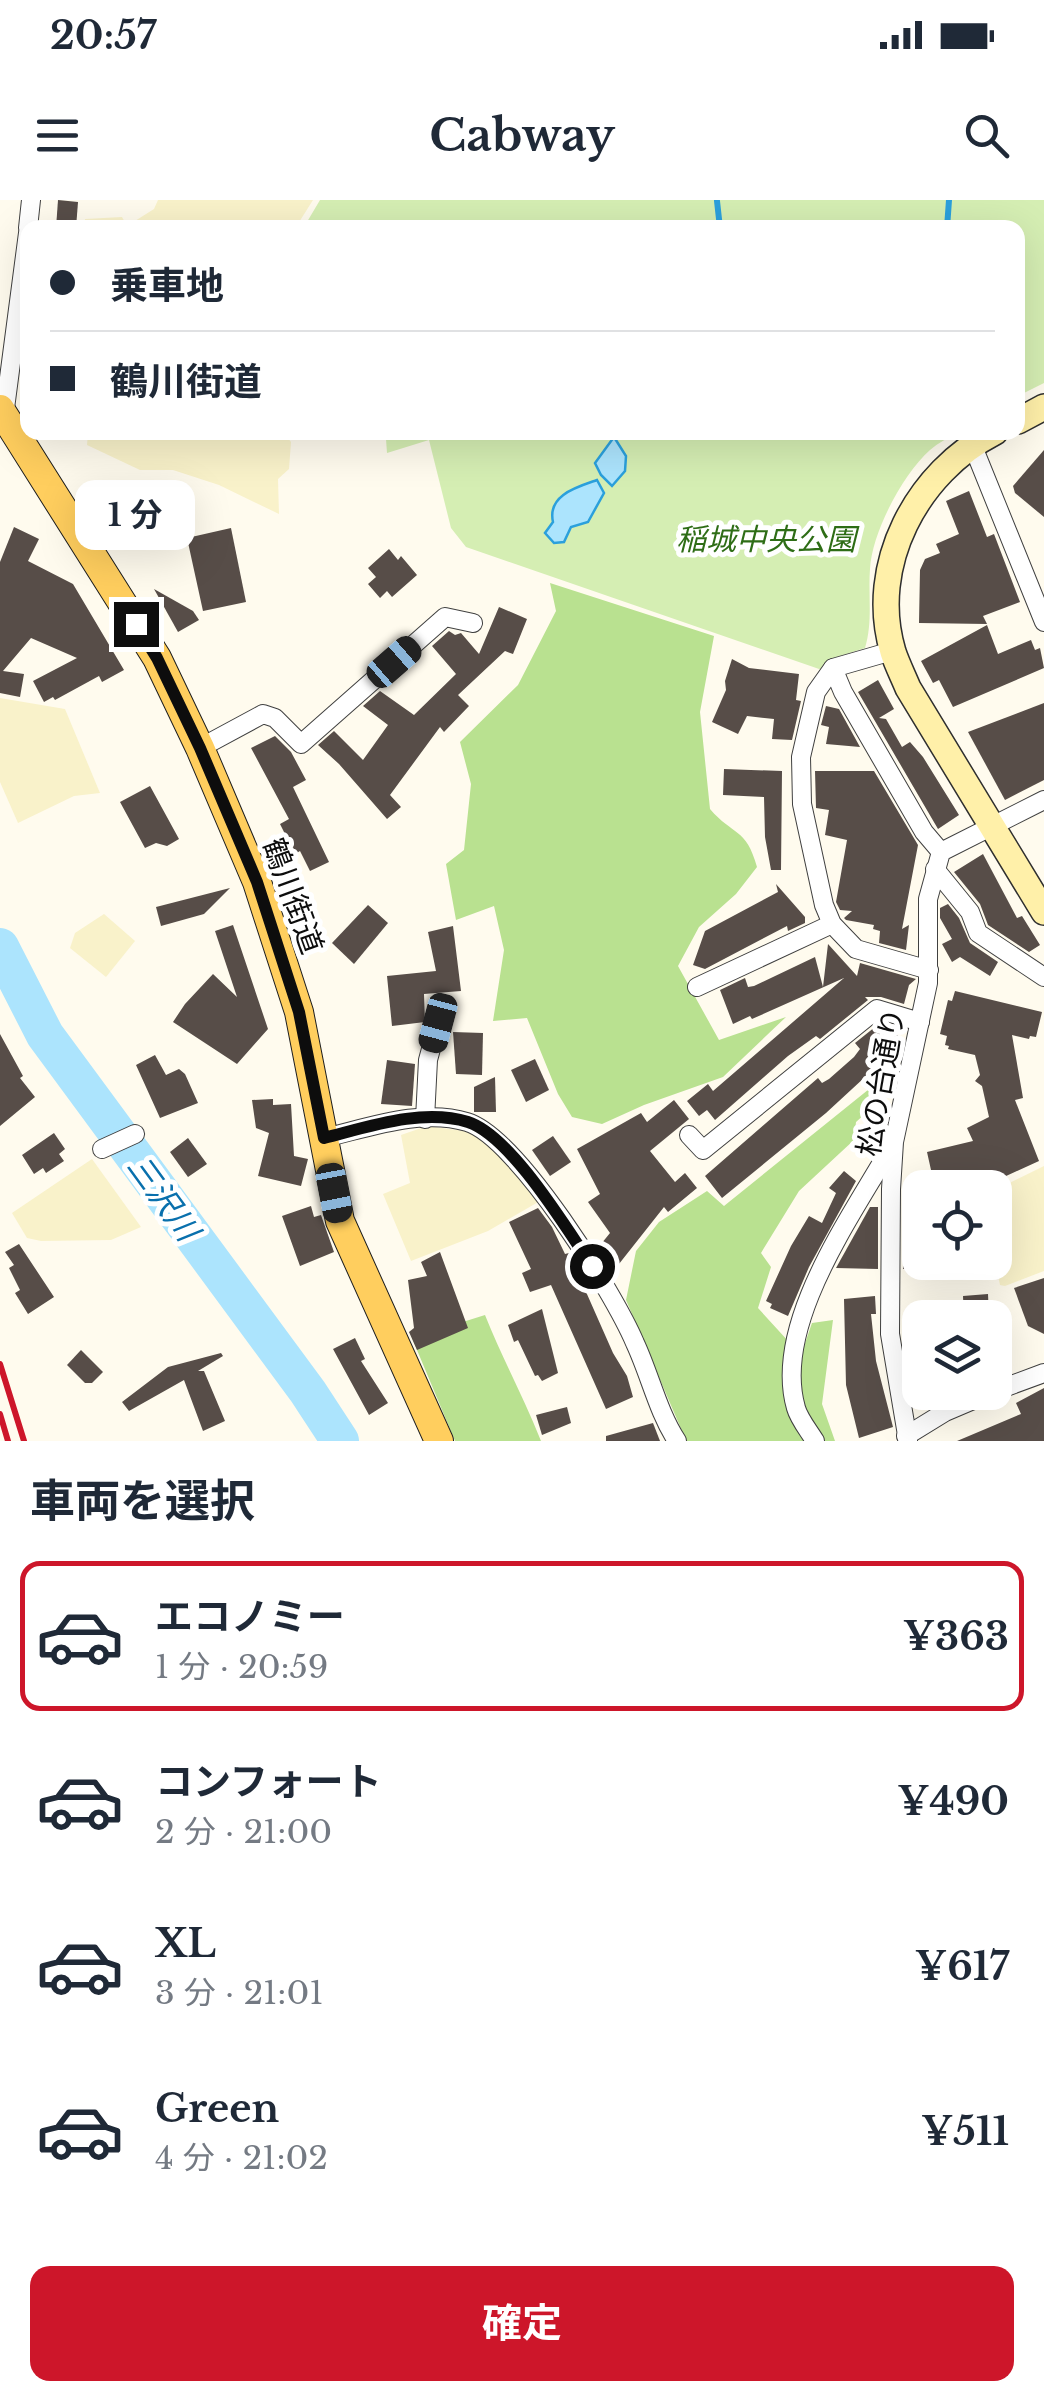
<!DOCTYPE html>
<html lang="ja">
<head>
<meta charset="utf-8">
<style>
	:root { --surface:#fff; --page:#f2f2f3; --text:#1f2937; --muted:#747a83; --line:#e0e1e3; --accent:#cd162a }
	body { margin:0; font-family:"Libre Baskerville","Noto Sans JP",serif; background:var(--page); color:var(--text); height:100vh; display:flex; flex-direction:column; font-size:38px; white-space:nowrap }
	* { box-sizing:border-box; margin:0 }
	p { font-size:32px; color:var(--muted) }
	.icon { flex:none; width:55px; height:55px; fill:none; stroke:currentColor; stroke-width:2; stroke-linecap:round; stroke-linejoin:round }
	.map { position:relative; height:1241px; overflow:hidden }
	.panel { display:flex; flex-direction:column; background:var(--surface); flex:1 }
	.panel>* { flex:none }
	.banner { position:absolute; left:20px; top:20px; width:1005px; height:220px; border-radius:20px; box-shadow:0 10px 40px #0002; display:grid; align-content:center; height:220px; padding:0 30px; background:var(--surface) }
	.tools { position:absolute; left:902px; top:970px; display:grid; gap:20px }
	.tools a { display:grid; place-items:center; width:110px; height:110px; border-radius:20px; background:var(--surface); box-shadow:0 10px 40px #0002; font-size:50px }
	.end { position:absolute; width:45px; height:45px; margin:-22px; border:12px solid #0d0d0d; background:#fff; box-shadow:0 0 0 5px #fff }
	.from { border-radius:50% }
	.bubble { position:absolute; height:70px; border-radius:20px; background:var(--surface); box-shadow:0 10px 40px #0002; font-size:32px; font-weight:700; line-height:70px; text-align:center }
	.car { position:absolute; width:30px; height:60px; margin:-30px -15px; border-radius:12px; box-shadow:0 0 8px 2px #0007; background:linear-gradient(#222 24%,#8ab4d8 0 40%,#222 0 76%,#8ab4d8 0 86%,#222 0) }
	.banner b { display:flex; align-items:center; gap:35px; height:95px; font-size:38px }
	.banner b+b { border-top:2px solid var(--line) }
	.banner i { width:25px; height:25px; background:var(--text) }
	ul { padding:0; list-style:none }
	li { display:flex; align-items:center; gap:30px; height:150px; margin:0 20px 15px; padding:0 10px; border:5px solid transparent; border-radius:20px }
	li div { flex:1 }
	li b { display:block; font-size:38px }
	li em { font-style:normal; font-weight:700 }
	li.current { border-color:var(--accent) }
	li>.icon { width:90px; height:90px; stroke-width:1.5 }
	h2 { padding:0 30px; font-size:45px; line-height:120px }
	.action { display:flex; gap:20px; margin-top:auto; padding:20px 30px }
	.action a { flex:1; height:115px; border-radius:20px; background:var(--accent); color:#fff; font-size:40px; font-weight:700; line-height:115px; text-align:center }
	.status { display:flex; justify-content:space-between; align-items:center; height:70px; padding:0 50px; background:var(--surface); direction:ltr }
	.status svg { height:28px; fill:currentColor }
	header { display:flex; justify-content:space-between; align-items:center; height:130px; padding:0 30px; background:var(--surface); font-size:45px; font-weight:700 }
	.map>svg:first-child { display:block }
</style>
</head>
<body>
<div class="status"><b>20:57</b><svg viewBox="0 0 49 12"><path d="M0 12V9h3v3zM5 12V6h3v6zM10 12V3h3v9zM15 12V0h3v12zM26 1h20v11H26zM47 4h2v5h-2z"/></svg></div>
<header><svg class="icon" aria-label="menu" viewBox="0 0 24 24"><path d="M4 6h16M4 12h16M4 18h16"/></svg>Cabway<svg class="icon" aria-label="search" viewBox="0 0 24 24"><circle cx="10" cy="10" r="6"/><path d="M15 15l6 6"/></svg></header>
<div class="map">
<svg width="1044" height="1241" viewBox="0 0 1044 1241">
	<rect width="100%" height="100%" fill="#fffbee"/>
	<g fill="#f9f2ca">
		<path d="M158 0H313L296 27H84L85 19 122 17 127 26 154 9Z"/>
		<path d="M88 233H284L291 242 289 269 278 279 279 314 219 285 173 270H140L87 245Z"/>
		<path d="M0 498 65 509 100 593 74 596 18 623 0 582Z"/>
		<path d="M104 714 135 741 106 777 70 748 75 733Z"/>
		<path d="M427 926 472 932 496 948 540 1001 488 1031 411 1061 383 994 410 983 401 935Z"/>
		<path d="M92 959 141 1027 111 1040 41 1041 27 1038 12 1013Z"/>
		<path d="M1044 966V1071L1005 1086 1000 1085 995 1061V990Z"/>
	</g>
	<g fill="#d5eeb3">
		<path d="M320 0H1044V183L1018 196V28L304 27Z"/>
		<path d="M393 232 957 233C948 238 938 243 930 250 903 274 872 332 870 369 868 395 873 422 865 448L834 458 822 470 466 347 451 328 429 240 387 253 386 239Z"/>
	</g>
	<g fill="#b9e190">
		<path d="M550 383 714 436 700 512 710 609C733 636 746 627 757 667L736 694 699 727 678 766 719 840 786 817 723 877 644 905 602 924 572 917 558 894 527 818 493 821 504 750 494 706 456 720 446 664 464 650 471 584 460 542 518 485 556 411Z"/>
		<path d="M889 873 877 903 856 922 854 940 799 991 761 1053 771 1067 758 1108 789 1142 803 1149 812 1123 833 1120 822 1204 835 1241H669L682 1231 626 1100 636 1051 659 1022 707 991 724 1006Z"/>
		<path d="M485 1115C502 1158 524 1198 541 1241H455L412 1138Z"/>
	</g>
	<g fill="#ace4fd" stroke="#2ba0dc" stroke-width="2.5">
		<path d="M614 237 626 256 625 271 612 286 601 275 595 263Z"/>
		<path d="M597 280 604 293 588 322 571 327 564 342 554 343 545 333 553 322C547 295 577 287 597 280Z"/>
	</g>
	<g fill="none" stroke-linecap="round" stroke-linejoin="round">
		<g stroke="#2ba0dc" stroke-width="6">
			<path d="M717 1 720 28"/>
			<path d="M947 28 949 0"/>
		</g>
		<path stroke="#ace4fd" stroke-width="38" d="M0 747 45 835 308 1192 340 1241"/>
	</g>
	<g fill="#574d48">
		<path d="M58 0 78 2 76 28H56Z"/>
		<path d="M1044 250V317L1015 293 1013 286Z"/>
		<path d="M969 291 987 337 994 334 1020 402 983 416 987 424 919 423 920 370 925 359 940 353 936 344 959 334 946 301Z"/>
		<path d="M14 327 39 339 28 361 73 384 124 470 102 482 99 476 55 500 53 497 44 502 33 481 77 458 31 438 3 471 24 474 20 497 0 493V362Z"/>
		<path d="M231 328 246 402 203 411 187 338Z"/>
		<path d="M389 349 398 360 401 356 417 375 392 397 387 391 380 398 368 384 376 377 368 368Z"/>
		<path d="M154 389 193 411 199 420 178 432Z"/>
		<path d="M499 407 527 419 513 454 505 451 458 495 469 506 444 532 440 527 390 595 401 607 387 619 339 564 318 545 334 531 363 560 388 525 363 506 380 491 414 515 456 474 432 446 449 431 455 435 461 433 479 454Z"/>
		<path d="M987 425 998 454 1031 440 1035 450 1040 448 1044 468 953 507 939 480 933 483 921 461Z"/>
		<path d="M732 459 749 468 799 474 796 500 801 501 792 540 772 539 774 519 747 516 738 534 712 522 726 490 725 481Z"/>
		<path d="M878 480 894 509 879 518 886 519 902 547 910 542 923 557 959 615 938 629 858 492Z"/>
		<path d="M1044 503V580L1005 600 968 532Z"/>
		<path d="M826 506 839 509 860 547 826 544 829 527 821 525Z"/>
		<path d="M275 536 291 552 306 580 293 587 329 662 310 671 300 651 295 654 280 624 289 619 251 548Z"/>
		<path d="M724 569 782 571 781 670H771L765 637 764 597 723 595Z"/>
		<path d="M815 571H874L918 645 902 729 909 725 906 750 879 743 880 731 873 729 874 725 846 720 844 718 852 711 840 710 836 702 847 640 825 635 829 610 816 608Z"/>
		<path d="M150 586 179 639 167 646 156 643 145 648 120 602Z"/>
		<path d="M983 654 1017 718 1022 716 1040 745 1029 752 988 725 980 704 954 672Z"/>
		<path d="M776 684 805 717V723L788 731 787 726 705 769 693 765 705 731 778 692Z"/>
		<path d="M230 688 204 714 161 726 156 707Z"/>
		<path d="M948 704 959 718 970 743 998 762 990 776 960 757 952 762 942 744 952 739 940 718V708Z"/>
		<path d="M368 705 388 723 354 764 332 743Z"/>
		<path d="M233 725 268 829 237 864 173 822 185 804 213 774 237 797 215 731Z"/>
		<path d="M453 726 461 791 424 794 425 822 392 826 387 776 436 771 428 732Z"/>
		<path d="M828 744 857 776 860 763 916 779 909 785 904 804 881 797H865L868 800 820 839 816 836 788 856 715 920 707 910 699 916 687 901 708 884 713 891 844 778 752 819 750 816 733 824 720 790 745 778 748 787 754 786 815 757 823 787Z"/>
		<path d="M955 791 1042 812 1036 837 1030 836 1029 839 1012 835 1023 898 1015 900 1039 961 980 988H935L927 952 973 941 967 928 989 917 982 886 975 881 980 875 975 855 948 849 949 846 945 845 947 836 940 834 948 800 952 801Z"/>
		<path d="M880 823 890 826 903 842 826 913 722 998 705 976 818 878 822 883 829 879 854 857 860 849 855 843Z"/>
		<path d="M453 832 483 833 482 875 456 874Z"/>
		<path d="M0 834 23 876 20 878 35 897 0 926Z"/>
		<path d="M155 855 166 875 179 869 185 874 198 903 160 918 136 865Z"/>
		<path d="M535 859 549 890 526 902 511 870Z"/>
		<path d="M387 860 415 864 412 906 381 904Z"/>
		<path d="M495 877 496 912H474V887Z"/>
		<path d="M273 899V905L291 904 294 956 308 959 301 986 258 976 269 933 256 928 252 900Z"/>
		<path d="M674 900 689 919 650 951 675 982 685 973 697 988 668 1012 664 1007 615 1069 597 1049 610 1033 588 1002 600 994 577 949 641 913 647 922Z"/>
		<path d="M54 933 65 949 59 954 64 961 46 973 43 968 34 974 22 955Z"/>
		<path d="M553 936 571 962 550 976 532 950Z"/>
		<path d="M188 938 207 964 188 977 170 952Z"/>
		<path d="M844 971 856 981 809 1067 788 1116 770 1108 772 1104 766 1101 791 1046 809 1016 822 1023 836 993 829 988Z"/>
		<path d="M311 1006 314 1017 321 1015 334 1052 300 1066 282 1016Z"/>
		<path d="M870 1007H878V1069L836 1068Z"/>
		<path d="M538 1008 552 1027 565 1054 569 1053 582 1072 579 1076 613 1153 627 1176 633 1197 606 1209 551 1085 530 1092 522 1073 531 1069 509 1022Z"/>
		<path d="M920 1024V1069H903V1027Z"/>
		<path d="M19 1044 54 1097 28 1114 15 1093 20 1090 9 1068 14 1065 5 1052Z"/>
		<path d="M440 1052 468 1128 417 1150 409 1132 414 1128 408 1080 427 1076 421 1062Z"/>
		<path d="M1044 1078V1134L1028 1126 1014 1088Z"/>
		<path d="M988 1094 989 1118H964L963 1096Z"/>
		<path d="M875 1096 876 1114H871L876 1161 893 1227 859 1238 846 1185 844 1099Z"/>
		<path d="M542 1109 558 1173 542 1181 538 1175 535 1176 518 1140 514 1142 508 1125Z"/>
		<path d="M355 1138 365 1159 361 1161 388 1203 369 1215 333 1149Z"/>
		<path d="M81 1150 103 1172 92 1183H85L67 1165Z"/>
		<path d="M221 1153 223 1156 198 1171H204L225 1221 203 1231 184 1180 129 1211 122 1202 168 1167Z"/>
		<path d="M1044 1188V1241H957L1021 1214 1016 1203Z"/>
		<path d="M567 1207 571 1223 542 1235 536 1215Z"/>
		<path d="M653 1223 660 1241H606V1236Z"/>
	</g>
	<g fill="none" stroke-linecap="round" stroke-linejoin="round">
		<g stroke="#404040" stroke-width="20">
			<g id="street">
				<path d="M28 28 31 0"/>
				<path d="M4 216 28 33"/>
				<path d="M972 244 1044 422"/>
				<path d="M892 451 833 468 843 492 924 632 941 652"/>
				<path d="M833 468 816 492 801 557 802 604 824 705 832 724 856 749 929 770"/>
				<path d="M200 548 263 514 275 518 301 544 445 417 473 423"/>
				<path d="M935 669 970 712 978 733 1044 777"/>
				<path d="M697 787 832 724"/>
				<path d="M425 919 428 860 438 823"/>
				<path d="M689 935 703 950 877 809 920 822"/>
				<path d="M324 938C368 928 421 908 467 922 517 937 614 1093 635 1143 650 1175 658 1212 677 1241"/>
				<path d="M102 949 135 934"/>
				<path d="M995 1191 1044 1173"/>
				<path d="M906 1236 945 1212 992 1192"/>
				<path d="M815 1241C809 1231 799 1219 796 1208 772 1125 852 1016 891 947"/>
				<path d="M908 1241 890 1134 891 989 894 942 928 783V699L941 652 1044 600"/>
			</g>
		</g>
		<g stroke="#2f2f2f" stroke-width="28">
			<g id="secondary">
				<path d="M1018 221 1044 207"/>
				<path d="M995 232C917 272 867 365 893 452 897 464 903 476 908 488L1044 712"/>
			</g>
		</g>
		<g stroke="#1e1e1e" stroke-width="30">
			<path id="primary" d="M0 209 157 458 200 548 257 682 299 812 340 1021 439 1241"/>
		</g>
		<use href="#street" stroke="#fff" stroke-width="18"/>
		<use href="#secondary" stroke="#fff0a9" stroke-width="25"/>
		<use href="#primary" stroke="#ffce5e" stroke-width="28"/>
		<g stroke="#cd162a" stroke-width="6">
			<path d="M0 1164 24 1241"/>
			<path d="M0 1214 8 1241"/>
		</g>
	</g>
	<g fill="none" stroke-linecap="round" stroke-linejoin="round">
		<path stroke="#0d0d0d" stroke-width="12" d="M136 424 157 458 200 548 257 682 299 812 324 938C368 927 422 908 468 922 511 936 566 1028 592 1066"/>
	</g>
	<g text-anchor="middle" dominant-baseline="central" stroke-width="10" stroke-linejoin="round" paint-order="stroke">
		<g font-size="30" font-style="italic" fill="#2e6d16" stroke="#fff">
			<text x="766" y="339">稲城中央公園</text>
		</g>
		<g font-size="30" fill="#0d0d0d" stroke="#fff">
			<text transform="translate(293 696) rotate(70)">鶴川街道</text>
			<text transform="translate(881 882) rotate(-80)">松の台通り</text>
		</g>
		<g font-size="32" font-style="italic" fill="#0970ad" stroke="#fff">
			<text transform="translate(163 998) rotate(54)">三沢川</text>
		</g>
	</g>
</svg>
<div class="tools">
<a><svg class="icon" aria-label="locate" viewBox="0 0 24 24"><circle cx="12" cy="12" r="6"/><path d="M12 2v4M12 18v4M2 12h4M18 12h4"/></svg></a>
<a><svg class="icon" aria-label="layers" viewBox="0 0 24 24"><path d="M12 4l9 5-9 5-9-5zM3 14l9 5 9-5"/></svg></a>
</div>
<i class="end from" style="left:592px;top:1066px"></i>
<i class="end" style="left:136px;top:424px"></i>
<div class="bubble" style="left:75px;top:280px;width:120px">1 分</div>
<i class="car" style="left:394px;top:462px;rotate:49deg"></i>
<i class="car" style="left:438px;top:823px;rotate:195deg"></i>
<i class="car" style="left:334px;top:993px;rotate:169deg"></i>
<div class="banner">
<b><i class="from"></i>乗車地</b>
<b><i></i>鶴川街道</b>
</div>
</div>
<section class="panel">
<h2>車両を選択</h2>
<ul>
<li class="current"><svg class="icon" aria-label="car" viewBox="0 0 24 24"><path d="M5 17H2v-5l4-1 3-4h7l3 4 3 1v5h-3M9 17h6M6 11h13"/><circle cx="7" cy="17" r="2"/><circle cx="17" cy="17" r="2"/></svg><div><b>エコノミー</b><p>1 分 · 20:59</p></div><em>¥363</em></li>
<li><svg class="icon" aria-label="car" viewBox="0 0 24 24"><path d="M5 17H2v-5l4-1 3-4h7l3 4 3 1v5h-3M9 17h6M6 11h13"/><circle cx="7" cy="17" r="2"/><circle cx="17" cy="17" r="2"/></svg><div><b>コンフォート</b><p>2 分 · 21:00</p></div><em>¥490</em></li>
<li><svg class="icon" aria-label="car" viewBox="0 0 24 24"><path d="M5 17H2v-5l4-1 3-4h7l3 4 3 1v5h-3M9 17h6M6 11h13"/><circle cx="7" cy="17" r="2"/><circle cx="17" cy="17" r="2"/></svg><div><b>XL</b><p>3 分 · 21:01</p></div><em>¥617</em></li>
<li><svg class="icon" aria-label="car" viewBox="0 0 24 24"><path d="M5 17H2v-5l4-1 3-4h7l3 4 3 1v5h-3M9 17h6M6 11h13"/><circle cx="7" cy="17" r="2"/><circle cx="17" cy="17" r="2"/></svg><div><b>Green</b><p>4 分 · 21:02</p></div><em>¥511</em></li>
</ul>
<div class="action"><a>確定</a></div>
</section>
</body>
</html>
